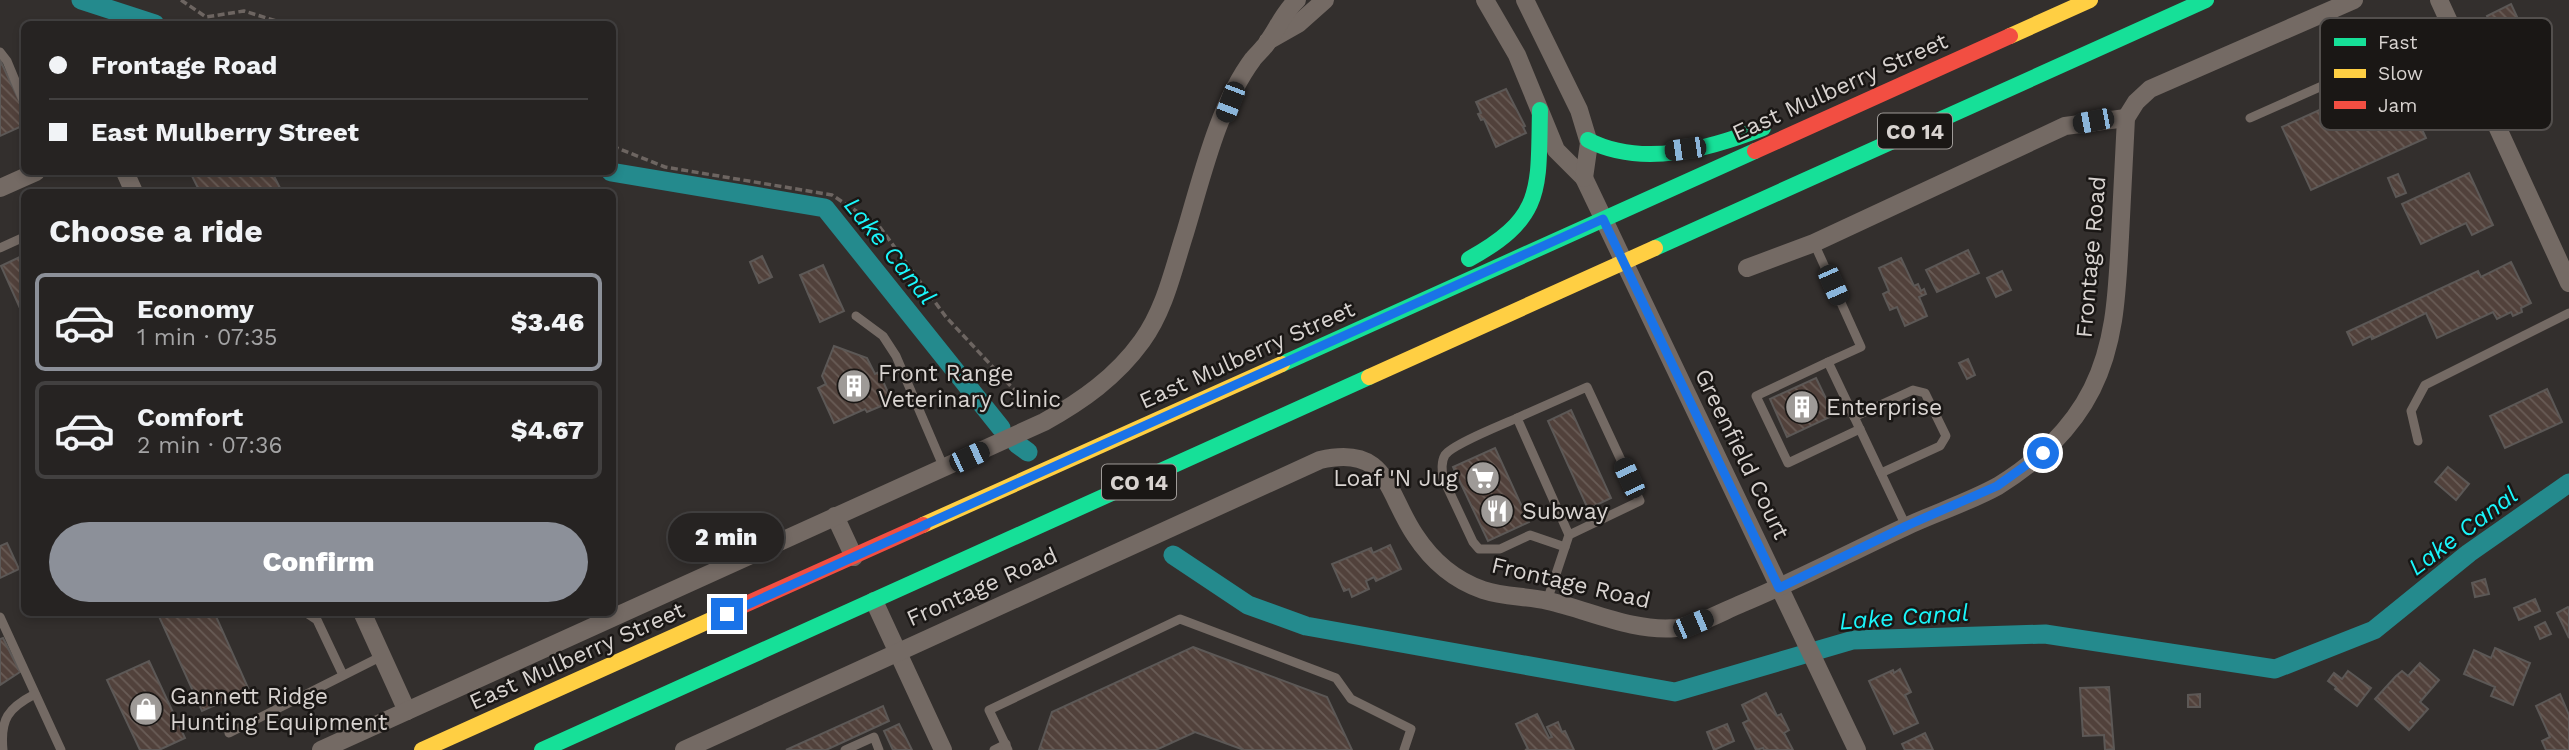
<!DOCTYPE html>
<html lang="en">
<head>
<meta charset="utf-8">
<style>
	:root { --surface:#262322; --page:#2e2b2a; --text:#f1f3f6; --muted:#a4a4a5; --line:#424040; --accent:#8c9099 }
	body { margin:0; font-family:"Work Sans",sans-serif; background:var(--page); color:var(--text); height:100vh; display:flex; flex-direction:column; font-size:26px; white-space:nowrap }
	* { box-sizing:border-box; margin:0 }
	p { font-size:23px; color:var(--muted) }
	.icon { flex:none; width:38px; height:38px; fill:none; stroke:currentColor; stroke-width:2; stroke-linecap:round; stroke-linejoin:round }
	.map { position:relative; flex:1; overflow:hidden }
	.sheet { position:absolute; left:21px; top:189px; width:595px; height:427px; display:flex; flex-direction:column; background:var(--surface); border-radius:10px; box-shadow:0 4px 10px #0003,0 0 0 2px var(--line) }
	.sheet>* { flex:none }
	.guide { position:absolute; left:21px; top:21px; width:595px; height:154px; border-radius:10px; box-shadow:0 4px 10px #0003,0 0 0 2px var(--line); display:grid; align-content:center; height:154px; padding:0 28px; background:var(--surface) }
	.end { position:absolute; width:32px; height:32px; margin:-16px; border:9px solid #1a73e8; background:#fff; box-shadow:0 0 0 4px #fff }
	.from { border-radius:50% }
	.bubble { position:absolute; height:49px; border-radius:24px; background:var(--surface); box-shadow:0 4px 10px #0003,0 0 0 2px var(--line); font-size:23px; font-weight:800; line-height:49px; text-align:center }
	.car { position:absolute; width:21px; height:42px; margin:-21px -10px; border-radius:9px; box-shadow:0 0 5px 2px #0007; background:linear-gradient(#222 24%,#8ab4d8 0 40%,#222 0 76%,#8ab4d8 0 86%,#222 0) }
	.guide b { display:flex; align-items:center; gap:24px; height:66px; font-size:26px }
	.guide b+b { border-top:2px solid var(--line) }
	.guide i { width:18px; height:18px; background:var(--text) }
	ul { padding:0; list-style:none }
	li { display:flex; align-items:center; gap:21px; height:98px; margin:0 14px 10px; padding:0 14px; border:4px solid var(--line); border-radius:10px }
	li div { flex:1 }
	li b { display:block; font-size:26px }
	li em { font-style:normal; font-weight:800 }
	li.current { border-color:var(--accent) }
	li>.icon { width:63px; height:63px; stroke-width:1.5 }
	h2 { padding:0 28px; font-size:32px; line-height:84px }
	.action { display:flex; gap:14px; margin-top:auto; padding:14px 28px }
	.action a { flex:1; height:80px; border-radius:42px; background:var(--accent); color:#fff; font-size:28px; font-weight:800; line-height:80px; text-align:center }
	.map>svg:first-child { display:block }
</style>
</head>
<body>
<div class="map">
<svg width="2569" height="750" viewBox="0 0 2569 750">
	<defs>
		<pattern id="building-back-hatch" width="6" height="6" patternUnits="userSpaceOnUse" patternTransform="scale(1.75)"><rect width="6" height="6" fill="#51413b"/><path d="M-1 5l2 2M0 0l6 6M5-1l2 2" fill="none" stroke="#695c56"/></pattern>
	</defs>
	<rect width="100%" height="100%" fill="#332f2d"/>
	<g fill="none" stroke-linecap="round" stroke-linejoin="round">
		<g stroke="#248a8d" stroke-width="19">
			<path d="M81 0 155 24"/>
			<path d="M611 172 825 208 1001 428"/>
			<path d="M1017 444 1028 452"/>
			<path d="M1173 555 1248 605 1306 626 1675 692 1853 640 2045 634 2275 669 2374 630 2469 553 2569 483"/>
		</g>
	</g>
	<g fill="url(#building-back-hatch)" stroke="#5c5856" stroke-width="2">
		<path d="M2511 4 2534 53 2510 65 2487 16Z"/>
		<path d="M0 60 24 111V125L0 136Z"/>
		<path d="M2397 75 2426 138 2311 190 2282 127Z"/>
		<path d="M1506 89 1525 126 1523 127 1526 133 1496 147 1484 119 1481 120 1478 114 1481 113 1476 102Z"/>
		<path d="M190 172H272L282 192H200Z"/>
		<path d="M2469 173 2493 225 2472 235 2466 223 2421 244 2402 204Z"/>
		<path d="M2398 174 2406 193 2396 197 2388 178Z"/>
		<path d="M1968 250 1979 273 1937 292 1926 270Z"/>
		<path d="M24 255V317L1 266Z"/>
		<path d="M762 256 772 277 759 283 750 262Z"/>
		<path d="M1901 258 1914 286 1918 284 1921 291 1924 289 1926 294 1919 297 1927 316 1905 326 1897 307 1890 310 1883 294 1889 291 1879 268Z"/>
		<path d="M2511 262 2531 303 2521 308 2522 312 2513 316 2511 312 2497 319 2493 312 2437 338 2426 313 2372 339 2371 336 2353 345 2347 332 2478 271 2481 277Z"/>
		<path d="M823 265 844 311 820 322 800 275Z"/>
		<path d="M2002 271 2011 290 1996 297 1987 278Z"/>
		<path d="M834 346 867 358 875 374 879 372 890 397 884 400 886 404 867 412 865 409 834 423 818 388 826 384 822 376Z"/>
		<path d="M1968 359 1975 375 1967 379 1959 363Z"/>
		<path d="M1816 378 1834 415 1787 437 1770 399Z"/>
		<path d="M2547 389 2562 422 2505 448 2490 416Z"/>
		<path d="M1571 410 1611 498 1588 509 1548 421Z"/>
		<path d="M1495 448 1529 522 1488 541 1453 467Z"/>
		<path d="M2448 467 2469 484 2456 500 2435 482Z"/>
		<path d="M7 543 19 569 0 578V546Z"/>
		<path d="M1390 545 1401 569 1376 581 1374 577 1366 581 1369 589 1352 597 1349 589 1344 591 1332 564 1371 548 1373 553Z"/>
		<path d="M2485 579 2489 594 2475 597 2472 583Z"/>
		<path d="M2535 599 2540 611 2519 620 2514 608Z"/>
		<path d="M2568 607 2569 608V638L2557 613Z"/>
		<path d="M157 612H214L249 690 202 711Z"/>
		<path d="M2545 622 2551 634 2540 639 2535 627Z"/>
		<path d="M3 638 20 672 0 685V639Z"/>
		<path d="M1193 647 1327 697 1352 750H1244L1195 732 1156 750H1039L1052 712Z"/>
		<path d="M2495 648 2530 663 2513 705 2491 696 2495 687 2464 674 2474 650 2491 658Z"/>
		<path d="M149 661 185 738 159 750H140L107 680Z"/>
		<path d="M2420 663 2439 680 2420 702 2428 709 2409 730 2375 699 2396 676 2402 671 2408 676Z"/>
		<path d="M1900 669 1911 692 1905 695 1918 723 1894 734 1869 681 1893 670 1894 673Z"/>
		<path d="M2348 671 2371 688 2357 706 2335 689 2336 687 2328 681 2334 673 2342 679Z"/>
		<path d="M2109 687 2114 749 2105 750 2104 735 2083 736 2080 688Z"/>
		<path d="M1766 693 1777 716 1781 714 1789 730 1784 733 1793 750H1764L1763 748 1756 750 1743 723 1749 720 1742 705Z"/>
		<path d="M2200 694V707H2188V695Z"/>
		<path d="M2560 694 2569 715V750H2546L2542 741 2550 737 2536 706Z"/>
		<path d="M883 706 889 721 826 750H786Z"/>
		<path d="M1537 714 1549 738 1552 737 1547 727 1558 722 1562 732 1565 731 1574 750H1525L1528 749 1516 724Z"/>
		<path d="M899 724 912 750H893L884 731Z"/>
		<path d="M1727 724 1734 741 1714 750 1707 732Z"/>
		<path d="M1925 733 1933 750H1905L1902 744Z"/>
	</g>
	<g fill="none" stroke-linecap="round" stroke-linejoin="round">
		<g stroke="#6d6561" stroke-width="3.5" stroke-dasharray="7 3.5" stroke-linecap="butt">
			<path d="M181 0 206 17 244 11 286 24"/>
			<path d="M612 146 665 167 832 195 879 226 946 317 1033 410"/>
		</g>
		<g stroke="#746a64" stroke-width="9">
			<path d="M0 52 7 61 24 102"/>
			<path d="M2250 118 2385 58 2396 56 2404 59 2425 97 2436 106 2449 104 2481 91"/>
			<path d="M1814 243 1861 347 1828 362 1906 526"/>
			<path d="M0 248 24 237"/>
			<path d="M856 316 883 336 896 356 944 468"/>
			<path d="M1828 362 1756 396 1788 463 1860 429"/>
			<path d="M1854 417 1913 390 1925 393 1946 436 1940 446 1881 473"/>
			<path d="M1517 418C1502 425 1453 444 1445 455 1441 462 1442 470 1443 478L1473 542 1479 549H1500L1530 535 1565 547"/>
			<path d="M2418 441 2411 411 2425 385 2569 313"/>
			<path d="M1547 601 1569 535 1517 418 1587 387 1640 501 1569 535"/>
			<path d="M305 612 317 620 343 675"/>
			<path d="M0 617 61 750"/>
			<path d="M229 733 382 656"/>
			<path d="M3 750C0 719 8 708 35 694"/>
			<path d="M845 750 874 737 879 750"/>
			<path d="M994 750 1006 744"/>
			<path d="M1008 750 989 710 1180 619 1336 678 1351 699 1411 729 1404 750"/>
		</g>
		<g stroke="#746a64" stroke-width="18">
			<path d="M1485 0 1517 55 1556 150 1584 178 1857 750"/>
			<path d="M1525 0 1579 110 1589 143 1584 178"/>
			<path d="M2439 0 2569 283"/>
			<path d="M1268 41 1298 24 1325 0"/>
			<path d="M125 172 134 192"/>
			<path d="M0 188 36 172"/>
			<path d="M1747 268 1814 243 2065 126 2126 118"/>
			<path d="M835 516 854 557"/>
			<path d="M874 601 943 750"/>
			<path d="M362 612 407 711"/>
			<path d="M321 750 1044 422C1082 401 1116 377 1142 341 1165 309 1173 270 1185 233 1202 177 1218 106 1253 59 1257 54 1263 49 1267 43 1278 28 1283 13 1297 0"/>
			<path d="M684 750 1320 460C1388 444 1386 492 1415 535 1432 561 1454 580 1483 590 1504 597 1527 596 1548 601 1589 610 1633 632 1676 628 1700 625 1721 612 1743 603 1798 580 1851 552 1905 527 1935 513 1969 502 1998 486 2036 463 2072 429 2092 389 2116 341 2117 290 2120 237 2122 198 2124 158 2126 118L2136 102 2150 89 2354 0"/>
		</g>
		<g stroke="#16e098" stroke-width="16">
			<path d="M1588 140C1642 168 1709 149 1763 128"/>
			<path d="M1655 248 2206 0"/>
			<path d="M1469 259C1545 217 1538 189 1540 110"/>
			<path d="M1282 364 1755 151"/>
			<path d="M542 750 1369 377"/>
		</g>
		<g stroke="#ffcf43" stroke-width="16">
			<path d="M2010 36 2090 0"/>
			<path d="M1369 377 1655 248"/>
			<path d="M923 525 1282 364"/>
			<path d="M422 750 733 610"/>
		</g>
		<g stroke="#f24e42" stroke-width="16">
			<path d="M1755 151 2010 36"/>
			<path d="M733 610 923 525"/>
		</g>
	</g>
	<g fill="none" stroke-linecap="round" stroke-linejoin="round">
		<path stroke="#1a73e8" stroke-width="9" d="M727 614 1603 219 1779 588 1906 526 1997 486 2043 453"/>
	</g>
	<defs>
		<g id="building-disc" transform="scale(1.75)"><circle r="9.5" fill="#9e9a97" stroke="#1a1715"/><path d="M-4-6H4V6H1V3H-1V6H-4ZM-2.5-4.3h1.7v1.8h-1.7ZM.8-4.3h1.7v1.8H.8ZM-2.5-1h1.7V.8h-1.7ZM.8-1h1.7V.8H.8Z" fill="#fff"/></g>
		<g id="supermarket-disc" transform="scale(1.75)"><circle r="9.5" fill="#9e9a97" stroke="#1a1715"/><path d="M-6-5.5h2.5l.6 2H6L4.5 2H-2.5L-4.4-4H-6ZM-1.5 3.2a1.3 1.3 0 1 0 .1 0ZM3 3.2a1.3 1.3 0 1 0 .1 0Z" fill="#fff"/></g>
		<g id="restaurant-disc" transform="scale(1.75)"><circle r="9.5" fill="#9e9a97" stroke="#1a1715"/><path d="M-5-6h1v4h1v-4h1v4h1v-4h1v5L-1.5 .5V6h-2V.5L-5-1ZM5-6V6H3V1.5H1.5Q1.5-4 5-6Z" fill="#fff"/></g>
		<g id="shop-disc" transform="scale(1.75)"><circle r="9.5" fill="#9e9a97" stroke="#1a1715"/><path d="M-5-2.5h2.3a2.7 3.5 0 0 1 5.4 0H5L5.5 6h-11ZM-1.5-2.5h3a1.5 2.3 0 0 0-3 0Z" fill="#fff"/></g>
	</defs>
	<g fill-rule="evenodd">
		<use href="#building-disc" x="854" y="386"/>
		<use href="#building-disc" x="1802" y="407"/>
		<use href="#supermarket-disc" x="1483" y="478"/>
		<use href="#restaurant-disc" x="1497" y="511"/>
		<use href="#shop-disc" x="146" y="709"/>
	</g>
	<g text-anchor="middle" dominant-baseline="central" stroke-width="5" stroke-linejoin="round" paint-order="stroke">
		<g fill="#1a1715" stroke="#9f9b98" stroke-width="2">
			<rect x="1878" y="113.5" width="74" height="35" rx="5"/>
			<rect x="1102" y="464.5" width="74" height="35" rx="5"/>
		</g>
		<g font-size="21" font-weight="bold" fill="#d8d3d0">
			<text x="1915" y="131">CO 14</text>
			<text x="1139" y="482">CO 14</text>
		</g>
		<g font-size="23" fill="#d8d3d0" stroke="#1a1715">
			<text transform="translate(1840 87) rotate(-24)">East Mulberry Street</text>
			<text transform="translate(2091 257) rotate(-85)">Frontage Road</text>
			<text transform="translate(1247 355) rotate(-24)">East Mulberry Street</text>
			<text transform="translate(1742 454) rotate(64)">Greenfield Court</text>
			<text transform="translate(1571 583) rotate(13)">Frontage Road</text>
			<text transform="translate(982 587) rotate(-24)">Frontage Road</text>
			<text transform="translate(577 656) rotate(-24)">East Mulberry Street</text>
		</g>
		<g font-size="23" fill="#d8d3d0" stroke="#1a1715" text-anchor="start">
			<text x="878" y="373">Front Range<tspan x="878" dy="26">Veterinary Clinic</tspan></text>
			<text x="1826" y="407">Enterprise</text>
			<text x="1458" y="478" text-anchor="end">Loaf 'N Jug</text>
			<text x="1522" y="511">Subway</text>
			<text x="170" y="696">Gannett Ridge<tspan x="170" dy="26">Hunting Equipment</tspan></text>
		</g>
		<g font-size="24" font-style="italic" fill="#1af6fb" stroke="#1a1715">
			<text transform="translate(890 251) rotate(51)">Lake Canal</text>
			<text transform="translate(2463 531) rotate(-37)">Lake Canal</text>
			<text transform="translate(1904 617) rotate(-4)">Lake Canal</text>
		</g>
	</g>
	<rect x="2320" y="18" width="232" height="112" rx="10" fill="#1a1715" stroke="#534f4d" stroke-width="2"/>
	<rect x="2334" y="38" width="32" height="8" fill="#16e098"/>
	<rect x="2334" y="69" width="32" height="9" fill="#ffcf43"/>
	<rect x="2334" y="101" width="32" height="8" fill="#f24e42"/>
	<g font-size="19" fill="#d8d3d0">
		<text x="2378" y="49">Fast</text>
		<text x="2378" y="80">Slow</text>
		<text x="2378" y="112">Jam</text>
	</g>
</svg>
<i class="end from" style="left:2043px;top:453px"></i>
<i class="end" style="left:727px;top:614px"></i>
<div class="bubble" style="left:668px;top:513px;width:116px">2 min</div>
<i class="car" style="left:1230px;top:102px;rotate:201deg"></i>
<i class="car" style="left:2093px;top:121px;rotate:259deg"></i>
<i class="car" style="left:1685px;top:149px;rotate:262deg"></i>
<i class="car" style="left:1833px;top:285px;rotate:156deg"></i>
<i class="car" style="left:969px;top:457px;rotate:65deg"></i>
<i class="car" style="left:1629px;top:478px;rotate:335deg"></i>
<i class="car" style="left:1693px;top:624px;rotate:67deg"></i>
<div class="guide">
<b><i class="from"></i>Frontage Road</b>
<b><i></i>East Mulberry Street</b>
</div>
<section class="sheet">
<h2>Choose a ride</h2>
<ul>
<li class="current"><svg class="icon" aria-label="car" viewBox="0 0 24 24"><path d="M5 17H2v-5l4-1 3-4h7l3 4 3 1v5h-3M9 17h6M6 11h13"/><circle cx="7" cy="17" r="2"/><circle cx="17" cy="17" r="2"/></svg><div><b>Economy</b><p>1 min · 07:35</p></div><em>$3.46</em></li>
<li><svg class="icon" aria-label="car" viewBox="0 0 24 24"><path d="M5 17H2v-5l4-1 3-4h7l3 4 3 1v5h-3M9 17h6M6 11h13"/><circle cx="7" cy="17" r="2"/><circle cx="17" cy="17" r="2"/></svg><div><b>Comfort</b><p>2 min · 07:36</p></div><em>$4.67</em></li>
</ul>
<div class="action"><a>Confirm</a></div>
</section>
</div>
</body>
</html>
